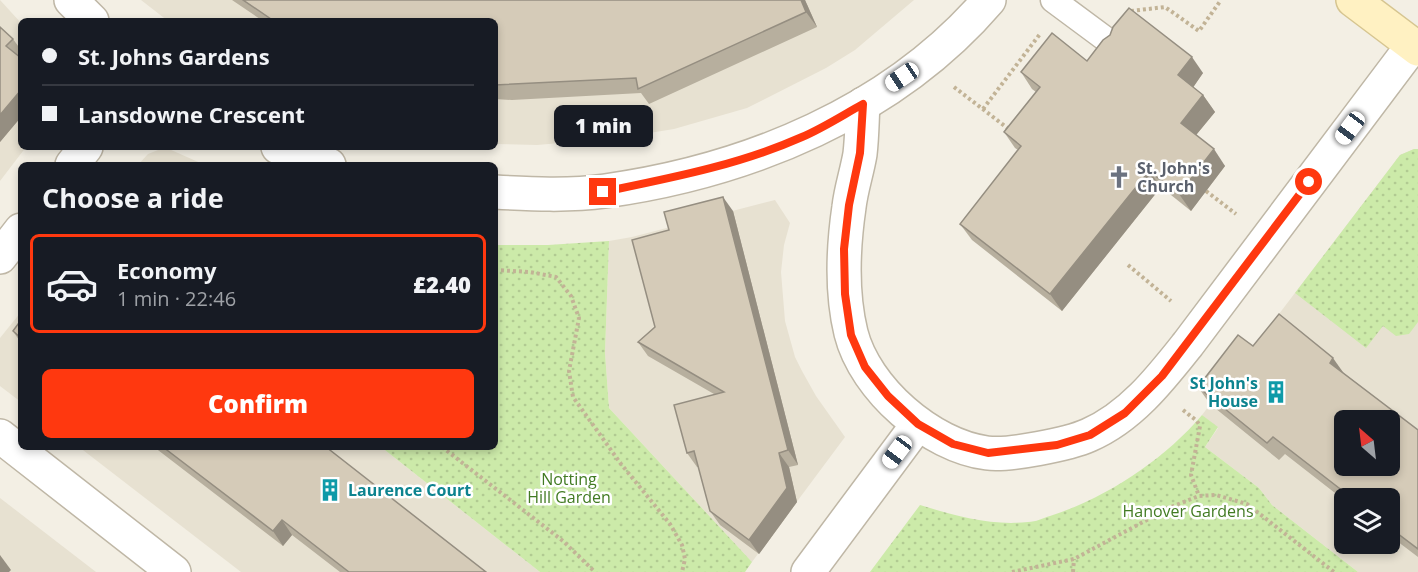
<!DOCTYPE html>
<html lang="en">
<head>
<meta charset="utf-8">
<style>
	:root { --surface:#171b24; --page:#242831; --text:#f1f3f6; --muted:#9ea1a6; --line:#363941; --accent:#ff380f }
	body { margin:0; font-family:"Open Sans",sans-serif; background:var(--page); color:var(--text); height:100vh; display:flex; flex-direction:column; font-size:22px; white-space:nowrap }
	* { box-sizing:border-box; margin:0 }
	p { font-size:20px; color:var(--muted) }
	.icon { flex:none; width:33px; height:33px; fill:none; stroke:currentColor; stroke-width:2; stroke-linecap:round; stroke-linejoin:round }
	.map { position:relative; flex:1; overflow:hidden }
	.drawer { position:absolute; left:18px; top:162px; width:480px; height:288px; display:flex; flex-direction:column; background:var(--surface); border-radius:9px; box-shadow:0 3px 9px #0003 }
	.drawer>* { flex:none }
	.hud { position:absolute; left:18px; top:18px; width:480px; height:132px; border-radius:9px; box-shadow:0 3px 9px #0003; display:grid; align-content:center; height:132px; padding:0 24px; background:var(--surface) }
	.needle { width:39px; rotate:332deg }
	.controls { position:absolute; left:1334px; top:410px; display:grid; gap:12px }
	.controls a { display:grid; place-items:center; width:66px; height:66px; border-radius:9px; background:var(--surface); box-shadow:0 3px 9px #0003; font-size:30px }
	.end { position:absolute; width:27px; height:27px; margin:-14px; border:8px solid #ff380f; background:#fff; box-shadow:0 0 0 3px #fff }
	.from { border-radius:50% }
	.bubble { position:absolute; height:42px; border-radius:9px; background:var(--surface); box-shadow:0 3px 9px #0003; font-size:20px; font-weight:800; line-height:42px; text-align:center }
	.car { position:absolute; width:18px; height:36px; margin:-18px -9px; border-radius:8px; box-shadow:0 0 4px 2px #0007; background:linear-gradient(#fff 24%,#345 0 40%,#fff 0 76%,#345 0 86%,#fff 0) }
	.hud b { display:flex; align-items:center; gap:21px; height:57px; font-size:22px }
	.hud b+b { border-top:2px solid var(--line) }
	.hud i { width:15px; height:15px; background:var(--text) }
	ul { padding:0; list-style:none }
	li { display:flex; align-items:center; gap:18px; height:99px; margin:0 12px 9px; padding:0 12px; border:3px solid transparent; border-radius:9px }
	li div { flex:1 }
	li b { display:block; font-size:22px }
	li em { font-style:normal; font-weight:800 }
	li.on { border-color:var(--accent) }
	li>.icon { width:54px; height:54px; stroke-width:1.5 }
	h2 { padding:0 24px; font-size:27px; line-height:72px }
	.cta { display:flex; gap:12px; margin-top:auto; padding:12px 24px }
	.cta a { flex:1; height:69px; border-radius:9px; background:var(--accent); color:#fff; font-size:24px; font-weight:800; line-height:69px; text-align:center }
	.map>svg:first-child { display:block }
</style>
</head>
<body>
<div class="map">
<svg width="1418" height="572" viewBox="0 0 1418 572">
	<defs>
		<pattern id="garden-dots" width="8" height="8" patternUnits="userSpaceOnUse" patternTransform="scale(1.5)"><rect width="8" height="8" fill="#cceaa9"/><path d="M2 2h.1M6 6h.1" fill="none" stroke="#b1ca92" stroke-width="1.8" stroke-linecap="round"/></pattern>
	</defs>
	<rect width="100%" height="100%" fill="#f3efe4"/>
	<g fill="#e7e1d1" fill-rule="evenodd">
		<path d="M0 0 21 23V147H26L0 181Z"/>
		<path d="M141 0H914L855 50 826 68 747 108 674 129 618 138 537 145 495 144V21H168Z"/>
		<path d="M163 148 169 149 205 165H138L148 154Z"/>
		<path d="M1414 149H1418V572H1358L1272 505 1259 488 1205 447 1218 428 1202 415 1400 155ZM1344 420H1389V465H1344ZM1344 498H1389V543H1344Z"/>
		<path d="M775 200 790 223 784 245 781 272 785 321 795 357 802 371 816 396 845 437 752 562 609 408 605 353 609 241 632 237Z"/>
		<path d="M21 312V402L0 386V338Z"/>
		<path d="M79 447H381L540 572H241Z"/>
		<path d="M0 498 96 572H0Z"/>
	</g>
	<g fill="url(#garden-dots)">
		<path d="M1414 149H1418V322L1409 334 1396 336 1383 326 1366 348 1295 293 1400 155Z"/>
		<path d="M609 241 605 353 609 408 752 562 745 572H540L381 447H495V245H548Z"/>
		<path d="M1202 415 1218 427 1205 447 1259 488 1272 505 1358 572H870L920 505C956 516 991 526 1028 522 1036 522 1043 518 1050 516 1106 498 1164 460 1202 415Z"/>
	</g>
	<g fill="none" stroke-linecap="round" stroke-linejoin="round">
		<g stroke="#bfb7a6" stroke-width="27">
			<path id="service" d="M1053 0 1111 43"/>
		</g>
		<g stroke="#bfb7a6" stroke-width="36">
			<g id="minor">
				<path d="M71 0 92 21"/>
				<path d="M863 104C862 120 862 137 860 154 857 172 851 189 849 207 843 248 841 292 851 333 865 389 931 446 987 453 1009 456 1069 444 1089 435 1131 417 1161 378 1188 344L1413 45"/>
				<path d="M278 147 329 165"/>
				<path d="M72 165 86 147"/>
				<path d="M495 192C531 194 569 196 605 191 748 171 893 112 989 0"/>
				<path d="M0 257 21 230"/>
				<path d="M0 436 174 572"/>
				<path d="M808 572 918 424"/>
			</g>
		</g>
		<g stroke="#d6c590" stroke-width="36">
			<path id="secondary" d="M1353 0 1418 49"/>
		</g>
		<g stroke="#c2b396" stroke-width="4" stroke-dasharray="3 3" stroke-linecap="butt">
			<path d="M1131 11 1165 7 1199 31 1221 0"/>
			<path d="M954 87 1010 130"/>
			<path d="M983 109 1040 34"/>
			<path d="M1206 191 1236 214"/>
			<path d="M1128 265 1171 301"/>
			<path d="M495 270 530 272 556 277 571 296 579 318 569 371 573 397 621 464 670 524 682 545 685 559 682 572"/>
			<path d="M1183 410 1197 421 1200 426 1191 475 1199 496"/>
			<path d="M442 447 563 541 595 572"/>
			<path d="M1012 572 1074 559 1171 507 1199 496 1216 495 1247 504 1334 572"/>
			<path d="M1073 572 1074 559"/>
		</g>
		<use href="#service" stroke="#fff" stroke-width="24"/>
		<use href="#minor" stroke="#fff" stroke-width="33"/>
		<use href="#secondary" stroke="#fff1c2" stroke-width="33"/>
	</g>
	<g fill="#b7af9e">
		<path d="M232 0H805L817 27 649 104 641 93 512 100 495 99V21H263Z"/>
		<path d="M0 27 13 39 21 50V56L20 57 21 58V117L0 142Z"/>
		<path d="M1110 35 1203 73 1193 87 1203 95 1215 112 1196 135 1225 166 1191 211 1161 187 1062 311 972 240 960 224 1018 150 1015 148 1004 132 1036 92 1032 89 1021 72 1087 61Z"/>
		<path d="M733 211 798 465 789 467 797 502 759 554 720 525 710 511 699 467H697L687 453 714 394 648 356 638 342 655 327 669 230Z"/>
		<path d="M21 320V343L13 331Z"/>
		<path d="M1253 346 1345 374 1418 430V557L1389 535V498H1344V500L1285 454 1279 460 1210 404 1198 387Z"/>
		<path d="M154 447H326L486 572H340L292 535 283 546Z"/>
	</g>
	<g fill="#958e81">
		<path d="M801 0H805L817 27 806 12Z"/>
		<path d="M1192 57 1203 73 1190 92 1178 75Z"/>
		<path d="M21 90V117L0 142V115Z"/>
		<path d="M1203 95 1215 112 1192 140 1181 123Z"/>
		<path d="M1214 149 1225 166 1191 211 1179 194Z"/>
		<path d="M1149 171 1161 187 1062 311 1050 294Z"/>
		<path d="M723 197 733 211 798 465 788 450Z"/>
		<path d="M1333 358 1345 375 1330 363Z"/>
		<path d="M779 453 789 467 797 502 759 554 749 540Z"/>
		<path d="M282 520 292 535 283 546 273 531Z"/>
		<path d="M0 555 11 570 9 572H0Z"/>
	</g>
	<g fill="#d5cbb8" stroke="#958e81" stroke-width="1.5" fill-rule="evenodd">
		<path d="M243 0H801L806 12 638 89 636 78 495 85V21H274Z"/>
		<path d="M1129 8 1192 57 1178 75 1203 95 1181 123 1214 149 1179 194 1149 171 1050 294 960 224 1021 146 1004 132 1040 87 1021 72 1052 33 1087 61 1103 40 1110 35 1113 27Z"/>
		<path d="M0 27 13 39 6 46 21 58V90L0 115Z"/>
		<path d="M723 197 788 450 779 453 787 488 749 540 710 511 694 451 687 453 674 405 724 392 638 342 655 327 632 240 669 230 664 212Z"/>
		<path d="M1279 314 1333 358 1330 363 1418 430V549L1389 527V498H1352L1273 437 1267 443 1198 387 1238 335 1253 346ZM1344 420H1389V465H1344Z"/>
		<path d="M21 320V338L13 331Z"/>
		<path d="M163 447H326L486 572H349L282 520 273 531Z"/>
	</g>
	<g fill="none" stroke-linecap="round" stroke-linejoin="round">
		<path stroke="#ff380f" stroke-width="8" d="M603 192C671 178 739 165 802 137 823 128 843 115 863 104L860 153 849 205 844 249 845 294 851 335 865 367 888 396 918 424 953 444 988 453 1057 445 1090 435 1125 413 1162 376 1309 182"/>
	</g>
	<defs>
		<g id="church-bare" transform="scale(1.8)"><path d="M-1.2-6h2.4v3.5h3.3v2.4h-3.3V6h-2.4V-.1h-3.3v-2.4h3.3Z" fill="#6b7280" stroke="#fff" stroke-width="2.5" paint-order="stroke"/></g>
		<g id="building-bare" transform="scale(1.8)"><path d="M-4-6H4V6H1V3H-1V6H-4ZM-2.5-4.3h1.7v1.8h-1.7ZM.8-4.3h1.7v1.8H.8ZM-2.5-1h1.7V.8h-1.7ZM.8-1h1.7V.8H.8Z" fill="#0f9aa8" stroke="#fff" stroke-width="2.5" paint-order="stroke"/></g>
	</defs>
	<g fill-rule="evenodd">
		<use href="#church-bare" x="1119" y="177"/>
		<use href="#building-bare" x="1276" y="392"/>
		<use href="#building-bare" x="330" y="490"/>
	</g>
	<g text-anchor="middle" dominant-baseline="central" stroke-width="5" stroke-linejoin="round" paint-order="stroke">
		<g font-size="16" font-weight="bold" fill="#5b616d" stroke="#fff" text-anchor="start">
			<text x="1137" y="168">St. John's<tspan x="1137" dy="18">Church</tspan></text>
		</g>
		<g font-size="16" font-weight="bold" fill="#0d838f" stroke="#fff" text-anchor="end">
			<text x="1258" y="383">St John's<tspan x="1258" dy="18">House</tspan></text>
			<text x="348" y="490" text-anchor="start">Laurence Court</text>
		</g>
		<g font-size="16" fill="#427b23" stroke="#fff">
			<text x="569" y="479">Notting<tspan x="569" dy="18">Hill Garden</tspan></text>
			<text x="1188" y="511">Hanover Gardens</text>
		</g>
	</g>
</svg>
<div class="controls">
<a><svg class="needle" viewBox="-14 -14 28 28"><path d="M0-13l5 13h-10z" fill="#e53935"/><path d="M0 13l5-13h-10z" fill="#9ea1a6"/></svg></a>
<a><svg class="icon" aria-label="layers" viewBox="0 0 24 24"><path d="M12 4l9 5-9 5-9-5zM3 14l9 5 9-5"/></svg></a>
</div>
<i class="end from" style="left:1309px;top:182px"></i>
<i class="end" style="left:603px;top:192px"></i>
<div class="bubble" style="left:554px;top:105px;width:99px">1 min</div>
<i class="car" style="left:902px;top:77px;rotate:236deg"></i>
<i class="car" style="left:1350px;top:128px;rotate:217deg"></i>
<i class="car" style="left:897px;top:452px;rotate:217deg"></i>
<div class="hud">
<b><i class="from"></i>St. Johns Gardens</b>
<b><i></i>Lansdowne Crescent</b>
</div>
<section class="drawer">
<h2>Choose a ride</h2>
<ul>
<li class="on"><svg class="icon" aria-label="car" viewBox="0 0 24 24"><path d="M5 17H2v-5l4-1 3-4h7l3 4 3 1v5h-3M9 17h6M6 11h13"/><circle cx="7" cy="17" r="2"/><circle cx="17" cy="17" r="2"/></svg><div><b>Economy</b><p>1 min · 22:46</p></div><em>£2.40</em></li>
</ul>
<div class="cta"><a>Confirm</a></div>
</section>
</div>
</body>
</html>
